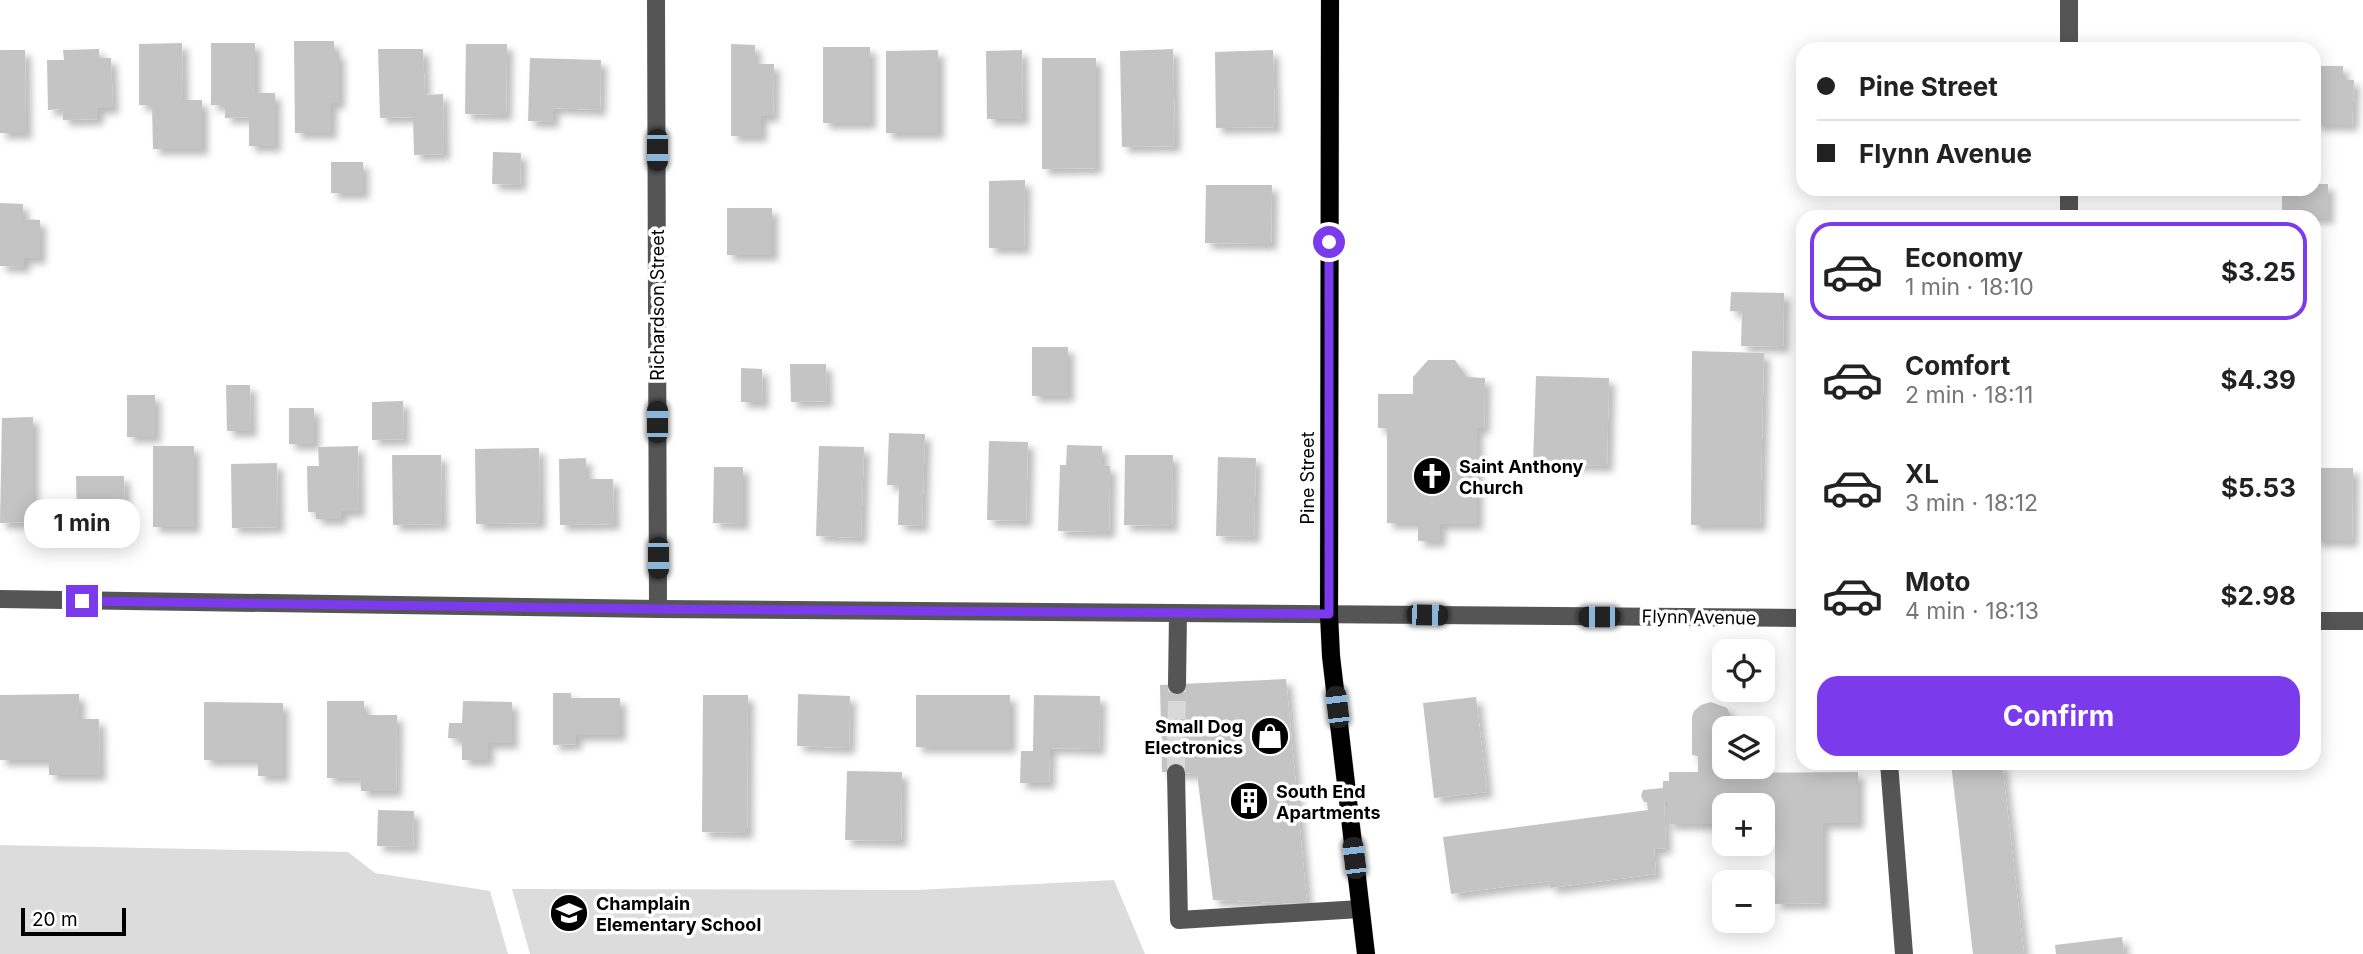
<!DOCTYPE html>
<html lang="en">
<head>
<meta charset="utf-8">
<style>
	:root { --surface:#fff; --page:#f2f2f2; --text:#222; --muted:#767676; --line:#e0e0e0; --accent:#7c3aed }
	body { margin:0; font-family:Inter,sans-serif; background:var(--page); color:var(--text); height:100vh; display:flex; flex-direction:column; font-size:26px; white-space:nowrap }
	* { box-sizing:border-box; margin:0 }
	p { font-size:23px; color:var(--muted) }
	.icon { flex:none; width:38px; height:38px; fill:none; stroke:currentColor; stroke-width:2; stroke-linecap:round; stroke-linejoin:round }
	.map { position:relative; flex:1; overflow:hidden }
	.side { position:absolute; left:1796px; top:210px; width:525px; height:560px; display:flex; flex-direction:column; background:var(--surface); border-radius:21px; box-shadow:0 4px 18px #0003 }
	.side>* { flex:none }
	.guide { position:absolute; left:1796px; top:42px; width:525px; height:154px; border-radius:21px; box-shadow:0 4px 18px #0003; display:grid; align-content:center; height:154px; padding:0 21px; background:var(--surface) }
	.tools { position:absolute; left:1712px; top:639px; display:grid; gap:14px }
	.tools a { display:grid; place-items:center; width:63px; height:63px; border-radius:14px; background:var(--surface); box-shadow:0 4px 18px #0003; font-size:35px }
	.scale { position:absolute; left:21px; bottom:18px; width:105px; box-sizing:border-box; padding-left:7px; border:4px solid #000; border-top:0; font-size:19px; line-height:24px; white-space:nowrap; color:#000; -webkit-text-stroke:5px #fff; paint-order:stroke }
	.end { position:absolute; width:32px; height:32px; margin:-16px; border:9px solid #7c3aed; background:#fff; box-shadow:0 0 0 4px #fff }
	.from { border-radius:50% }
	.bubble { position:absolute; height:49px; border-radius:21px; background:var(--surface); box-shadow:0 4px 18px #0003; font-size:23px; font-weight:700; line-height:49px; text-align:center }
	.car { position:absolute; width:21px; height:42px; margin:-21px -10px; border-radius:9px; box-shadow:0 0 5px 2px #0007; background:linear-gradient(#222 24%,#8ab4d8 0 40%,#222 0 76%,#8ab4d8 0 86%,#222 0) }
	.guide b { display:flex; align-items:center; gap:24px; height:66px; font-size:26px }
	.guide b+b { border-top:2px solid var(--line) }
	.guide i { width:18px; height:18px; background:var(--text) }
	ul { padding:12px 0 0; list-style:none }
	li { display:flex; align-items:center; gap:21px; height:98px; margin:0 14px 10px; padding:0 7px; border:4px solid transparent; border-radius:21px }
	li div { flex:1 }
	li b { display:block; font-size:26px }
	li em { font-style:normal; font-weight:700 }
	li.on { border-color:var(--accent) }
	li>.icon { width:63px; height:63px; stroke-width:1.5 }
	.button { display:flex; gap:14px; margin-top:auto; padding:14px 21px }
	.button a { flex:1; height:80px; border-radius:21px; background:var(--accent); color:#fff; font-size:28px; font-weight:700; line-height:80px; text-align:center }
	.map>svg:first-child { display:block }
</style>
</head>
<body>
<div class="map">
<svg width="2363" height="954" viewBox="0 0 2363 954">
	<defs>
		<filter id="shadow"><feDropShadow dx="6" dy="6" stdDeviation="3.5" flood-color="#0004"/></filter>
	</defs>
	<rect width="100%" height="100%" fill="#fff"/>
	<g fill="#dcdcdc">
		<path d="M0 845 348 852 375 873 490 891 508 954H0Z"/>
		<path d="M1114 880 1145 954H530L512 889 917 890Z"/>
	</g>
	<g fill="#c4c4c4" filter="url(#shadow)">
		<path d="M294 41H334V53H339V103H331V133H295Z"/>
		<path d="M182 43 183 100H202V149H153L152 105H139V44Z"/>
		<path d="M211 43H255V93H275V146H249V117L225 118V105H211Z"/>
		<path d="M466 44H507L506 115 465 114Z"/>
		<path d="M731 44 755 45V64H774L773 116H761V136H731Z"/>
		<rect x="823" y="47" width="47" height="76"/>
		<path d="M99 49V58H111L113 108H98V119L63 120 62 109 48 110 47 60H64L63 50Z"/>
		<path d="M378 49H423L425 95 443 94 444 154 414 155 413 117 380 118Z"/>
		<path d="M1173 49 1175 146 1122 147 1120 51Z"/>
		<path d="M0 50H25L26 133H0Z"/>
		<path d="M938 50V133H886V51Z"/>
		<path d="M1022 50 1023 119H987L986 51Z"/>
		<path d="M1273 50 1275 127 1216 128 1215 52Z"/>
		<path d="M530 58 601 60 600 110 553 108V122L528 121Z"/>
		<path d="M1042 58H1096V168L1042 169Z"/>
		<path d="M2314 66H2343V80H2354L2352 125H2314Z"/>
		<path d="M493 152 521 153 520 185 492 184Z"/>
		<rect x="331" y="162" width="32" height="31"/>
		<path d="M1025 180 1024 248H989V181Z"/>
		<path d="M2314 184H2328V218L2282 217V189H2314Z"/>
		<path d="M1206 185H1272L1271 244 1205 243Z"/>
		<path d="M0 203 23 204V219L40 220V258H24V267L0 266Z"/>
		<rect x="727" y="208" width="45" height="47"/>
		<rect x="1798" y="272" width="4" height="20"/>
		<path d="M1731 292 1784 293 1783 347 1741 346 1742 312 1730 311Z"/>
		<rect x="1032" y="347" width="36" height="49"/>
		<path d="M1692 351 1764 353 1760 525H1691Z"/>
		<path d="M1428 360H1455L1467 377 1485 378 1484 428H1477V524H1440V541H1418V523H1387V428H1378V394H1413V377Z"/>
		<path d="M790 364H826L827 401 791 402Z"/>
		<path d="M741 368 762 369 763 402H741Z"/>
		<path d="M1536 376 1609 378 1607 466 1533 464Z"/>
		<path d="M226 385H250L251 431H227Z"/>
		<rect x="127" y="395" width="28" height="42"/>
		<path d="M403 401 404 439 372 440V402Z"/>
		<rect x="289" y="408" width="25" height="36"/>
		<path d="M33 417V522L0 523 2 418Z"/>
		<path d="M889 433 925 434 922 526 898 525 899 485H887Z"/>
		<path d="M989 441 1028 442 1026 521 987 520Z"/>
		<path d="M1067 445 1102 446V466H1110L1109 532 1058 531 1060 465H1066Z"/>
		<rect x="153" y="446" width="41" height="81"/>
		<path d="M358 446 359 511H341V519H316V512H308L307 466H319L318 447Z"/>
		<path d="M819 446 864 447 861 538 816 536Z"/>
		<path d="M539 448 540 523 476 524 475 449Z"/>
		<path d="M392 455H441L442 524 393 525Z"/>
		<path d="M1125 455H1173L1172 526 1124 525Z"/>
		<path d="M1218 457 1256 458 1254 537 1216 536Z"/>
		<path d="M586 458V479H613L614 524 560 525 559 459Z"/>
		<path d="M277 463 278 527 232 528 231 464Z"/>
		<path d="M714 467H743V524L713 523Z"/>
		<path d="M2314 468H2353L2352 541H2314Z"/>
		<path d="M76 476H124L125 519 77 520Z"/>
		<path d="M1286 679 1307 904 1213 900 1197 774 1162 772 1160 685Z"/>
		<path d="M553 693H571V698H620V735H576V744L553 745Z"/>
		<path d="M79 694V719H99L100 775H49V760H0V695Z"/>
		<path d="M798 694 850 696 849 748 797 746Z"/>
		<path d="M703 695H748L747 833 702 832Z"/>
		<rect x="916" y="695" width="94" height="52"/>
		<path d="M1034 695 1100 696 1099 749 1050 748 1049 783H1020L1021 751H1033Z"/>
		<path d="M1476 697 1487 792 1434 798 1423 703Z"/>
		<path d="M327 701H364V715H397L396 791H361L360 778H327Z"/>
		<path d="M463 701 512 702V743H488V760H462V739L448 738 449 723H462Z"/>
		<path d="M204 702 283 703V776H258V760H204Z"/>
		<path d="M1711 702 1727 708 1731 716V728H1724L1725 773 1858 772V823H1823V903L1775 904V823H1762V805H1724V824H1668V802H1664L1666 848 1654 849 1656 874 1550 888V881L1451 894 1443 837 1648 810 1647 802H1644L1641 796 1643 790 1663 788V781H1669V772H1698V756L1692 755V717L1694 711 1701 705Z"/>
		<path d="M1951 763H2002L2024 954H1973Z"/>
		<path d="M847 771 902 772 901 841 845 840Z"/>
		<path d="M378 810 414 811 413 847 377 846Z"/>
		<path d="M2122 937 2124 954H2056L2055 945Z"/>
	</g>
	<g fill="none" stroke-linecap="round" stroke-linejoin="round">
		<path stroke="#d9d9d9" stroke-width="18" stroke-dasharray="18 9" stroke-linecap="butt" d="M1176 773 1177 685"/>
		<g stroke="#dbdbdb" stroke-width="19">
			<path id="major" d="M1330 0 1329 614 1331 656 1366 954"/>
		</g>
		<g stroke="#555" stroke-width="18">
			<path d="M656 0 658 609"/>
			<path d="M2069 49V0"/>
			<path d="M2069 217V189"/>
			<path d="M0 599 658 609 1802 618"/>
			<path d="M2314 621H2363"/>
			<path d="M1177 685 1178 613"/>
			<path d="M1889 763 1904 954"/>
			<path d="M1176 773 1179 920 1360 909"/>
		</g>
		<use href="#major" stroke="#000" stroke-width="18"/>
	</g>
	<g fill="none" stroke-linecap="round" stroke-linejoin="round">
		<path stroke="#7c3aed" stroke-width="9" d="M82 601 658 609 1329 614V242"/>
	</g>
	<defs>
		<g id="church-disc" transform="scale(2.0125)"><circle r="9.5" fill="#000" stroke="#fff"/><path d="M-1.2-6h2.4v3.5h3.3v2.4h-3.3V6h-2.4V-.1h-3.3v-2.4h3.3Z" fill="#fff"/></g>
		<g id="shop-disc" transform="scale(2.0125)"><circle r="9.5" fill="#000" stroke="#fff"/><path d="M-5-2.5h2.3a2.7 3.5 0 0 1 5.4 0H5L5.5 6h-11ZM-1.5-2.5h3a1.5 2.3 0 0 0-3 0Z" fill="#fff"/></g>
		<g id="building-disc" transform="scale(2.0125)"><circle r="9.5" fill="#000" stroke="#fff"/><path d="M-4-6H4V6H1V3H-1V6H-4ZM-2.5-4.3h1.7v1.8h-1.7ZM.8-4.3h1.7v1.8H.8ZM-2.5-1h1.7V.8h-1.7ZM.8-1h1.7V.8H.8Z" fill="#fff"/></g>
		<g id="school-disc" transform="scale(2.0125)"><circle r="9.5" fill="#000" stroke="#fff"/><path d="M0-5L7-2L0 1L-7-2ZM-4 1L0 2.5L4 1V4Q0 6-4 4Z" fill="#fff"/></g>
	</defs>
	<g fill-rule="evenodd">
		<use href="#church-disc" x="1432" y="476"/>
		<use href="#shop-disc" x="1270" y="736"/>
		<use href="#building-disc" x="1249" y="801"/>
		<use href="#school-disc" x="569" y="913"/>
	</g>
	<g text-anchor="middle" dominant-baseline="central" stroke-width="7" stroke-linejoin="round" paint-order="stroke">
		<g font-size="18" fill="#000" stroke="#fff">
			<text transform="translate(657 305) rotate(-90)">Richardson Street</text>
			<text transform="translate(1307 478) rotate(-90)">Pine Street</text>
			<text transform="translate(1699 617) rotate(1)">Flynn Avenue</text>
		</g>
		<g font-size="18" font-weight="bold" fill="#000" stroke="#fff" text-anchor="start">
			<text x="1459" y="466">Saint Anthony<tspan x="1459" dy="21">Church</tspan></text>
			<text x="1243" y="726" text-anchor="end">Small Dog<tspan x="1243" dy="21">Electronics</tspan></text>
			<text x="1276" y="791">South End<tspan x="1276" dy="21">Apartments</tspan></text>
			<text x="596" y="903">Champlain<tspan x="596" dy="21">Elementary School</tspan></text>
		</g>
	</g>
</svg>
<div class="tools">
<a><svg class="icon" aria-label="locate" viewBox="0 0 24 24"><circle cx="12" cy="12" r="6"/><path d="M12 2v4M12 18v4M2 12h4M18 12h4"/></svg></a>
<a><svg class="icon" aria-label="layers" viewBox="0 0 24 24"><path d="M12 4l9 5-9 5-9-5zM3 14l9 5 9-5"/></svg></a>
<a>+</a>
<a>−</a>
</div>
<div class="scale">20 m</div>
<i class="end from" style="left:1329px;top:242px"></i>
<i class="end" style="left:82px;top:601px"></i>
<div class="bubble" style="left:24px;top:499px;width:116px">1 min</div>
<i class="car" style="left:657px;top:150px;rotate:180deg"></i>
<i class="car" style="left:657px;top:422px;rotate:0deg"></i>
<i class="car" style="left:658px;top:558px;rotate:180deg"></i>
<i class="car" style="left:1427px;top:615px;rotate:91deg"></i>
<i class="car" style="left:1599px;top:617px;rotate:270deg"></i>
<i class="car" style="left:1337px;top:707px;rotate:353deg"></i>
<i class="car" style="left:1354px;top:858px;rotate:353deg"></i>
<div class="guide">
<b><i class="from"></i>Pine Street</b>
<b><i></i>Flynn Avenue</b>
</div>
<section class="side">
<ul>
<li class="on"><svg class="icon" aria-label="car" viewBox="0 0 24 24"><path d="M5 17H2v-5l4-1 3-4h7l3 4 3 1v5h-3M9 17h6M6 11h13"/><circle cx="7" cy="17" r="2"/><circle cx="17" cy="17" r="2"/></svg><div><b>Economy</b><p>1 min · 18:10</p></div><em>$3.25</em></li>
<li><svg class="icon" aria-label="car" viewBox="0 0 24 24"><path d="M5 17H2v-5l4-1 3-4h7l3 4 3 1v5h-3M9 17h6M6 11h13"/><circle cx="7" cy="17" r="2"/><circle cx="17" cy="17" r="2"/></svg><div><b>Comfort</b><p>2 min · 18:11</p></div><em>$4.39</em></li>
<li><svg class="icon" aria-label="car" viewBox="0 0 24 24"><path d="M5 17H2v-5l4-1 3-4h7l3 4 3 1v5h-3M9 17h6M6 11h13"/><circle cx="7" cy="17" r="2"/><circle cx="17" cy="17" r="2"/></svg><div><b>XL</b><p>3 min · 18:12</p></div><em>$5.53</em></li>
<li><svg class="icon" aria-label="car" viewBox="0 0 24 24"><path d="M5 17H2v-5l4-1 3-4h7l3 4 3 1v5h-3M9 17h6M6 11h13"/><circle cx="7" cy="17" r="2"/><circle cx="17" cy="17" r="2"/></svg><div><b>Moto</b><p>4 min · 18:13</p></div><em>$2.98</em></li>
</ul>
<div class="button"><a>Confirm</a></div>
</section>
</div>
</body>
</html>
